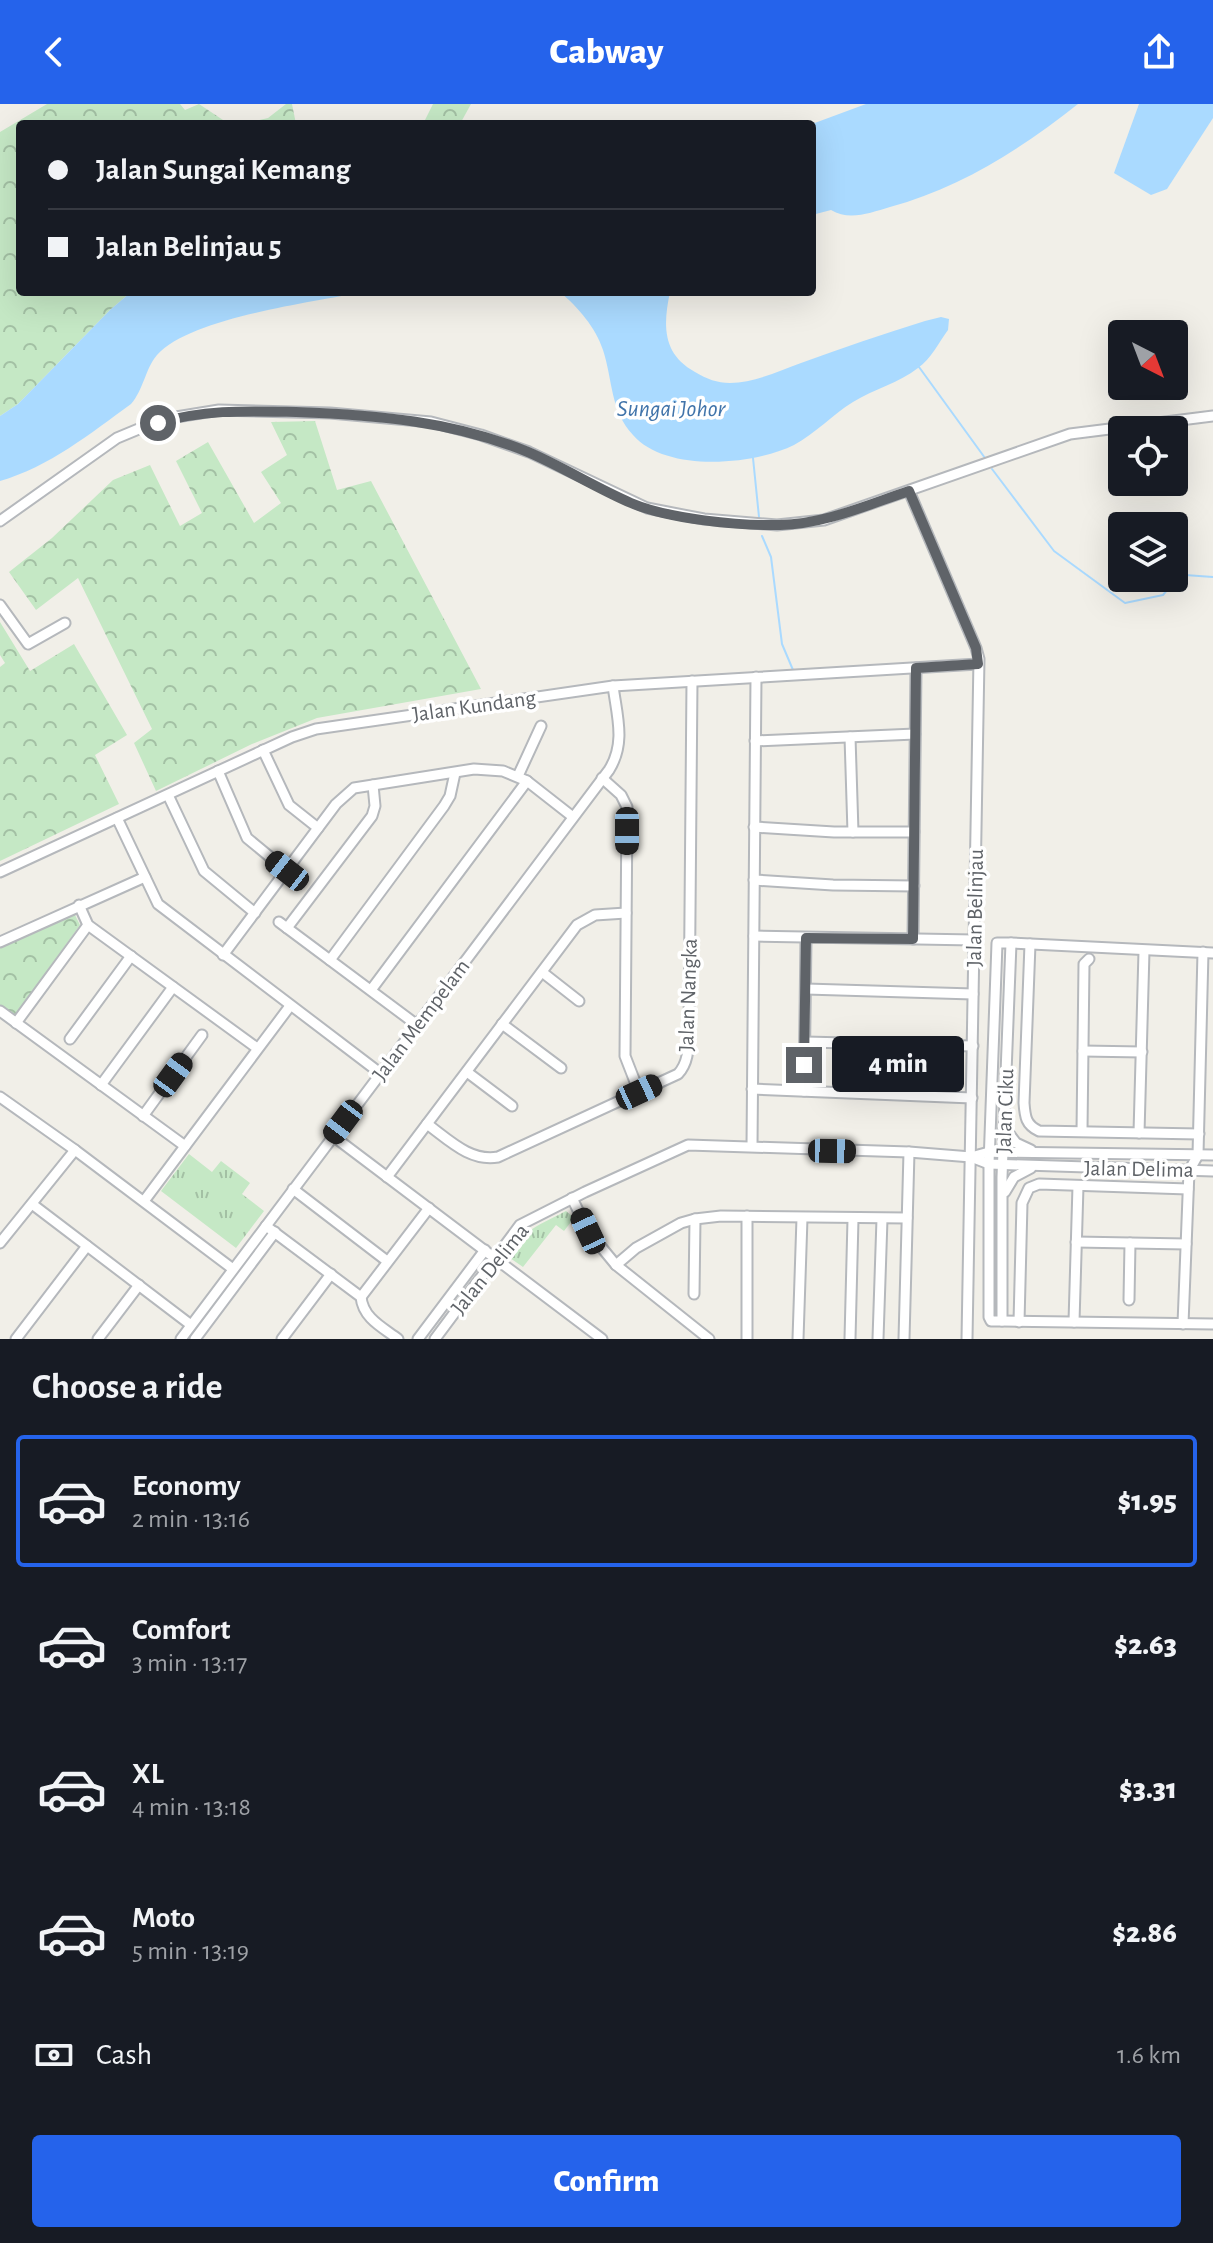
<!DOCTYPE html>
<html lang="en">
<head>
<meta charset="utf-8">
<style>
	:root { --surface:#171b24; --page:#242831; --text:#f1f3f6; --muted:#9ea1a6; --line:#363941; --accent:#2563eb }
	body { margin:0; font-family:"Alegreya Sans",sans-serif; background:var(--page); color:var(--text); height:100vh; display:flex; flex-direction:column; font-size:30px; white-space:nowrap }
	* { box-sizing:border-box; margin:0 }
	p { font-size:26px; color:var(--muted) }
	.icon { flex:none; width:44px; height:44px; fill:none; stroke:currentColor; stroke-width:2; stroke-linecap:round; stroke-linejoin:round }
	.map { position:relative; height:1235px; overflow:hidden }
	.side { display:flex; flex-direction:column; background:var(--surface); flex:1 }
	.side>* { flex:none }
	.top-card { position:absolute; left:16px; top:16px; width:800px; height:176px; border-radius:8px; box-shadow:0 8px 32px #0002; display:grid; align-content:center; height:176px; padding:0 32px; background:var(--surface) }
	.needle { width:52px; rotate:138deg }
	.controls { position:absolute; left:1108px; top:216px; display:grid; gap:16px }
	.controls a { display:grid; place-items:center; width:80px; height:80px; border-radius:8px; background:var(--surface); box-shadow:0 8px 32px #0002; font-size:40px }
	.end { position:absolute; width:36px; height:36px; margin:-18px; border:10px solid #5f6368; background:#fff; box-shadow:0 0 0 4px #fff }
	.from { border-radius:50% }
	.bubble { position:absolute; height:56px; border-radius:8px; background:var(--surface); box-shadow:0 8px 32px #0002; font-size:26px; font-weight:800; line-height:56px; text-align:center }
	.car { position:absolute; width:24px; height:48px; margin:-24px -12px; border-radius:10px; box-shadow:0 0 6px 2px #0007; background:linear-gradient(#222 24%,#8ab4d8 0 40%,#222 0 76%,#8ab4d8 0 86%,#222 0) }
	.top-card b { display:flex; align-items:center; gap:28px; height:76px; font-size:30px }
	.top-card b+b { border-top:2px solid var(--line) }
	.top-card i { width:20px; height:20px; background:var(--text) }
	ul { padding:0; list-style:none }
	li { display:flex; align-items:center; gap:24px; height:132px; margin:0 16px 12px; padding:0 16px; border:4px solid transparent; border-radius:8px }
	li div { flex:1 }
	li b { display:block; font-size:30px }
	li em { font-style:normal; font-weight:800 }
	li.current { border-color:var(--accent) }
	li>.icon { width:72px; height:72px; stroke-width:1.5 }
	h2 { padding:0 32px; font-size:36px; line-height:96px }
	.pay { display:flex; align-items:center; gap:20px; height:88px; padding:0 32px; font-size:30px }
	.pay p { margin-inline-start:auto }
	.primary-button { display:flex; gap:16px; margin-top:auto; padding:16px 32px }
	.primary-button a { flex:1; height:92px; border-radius:8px; background:var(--accent); color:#fff; font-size:32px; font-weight:800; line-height:92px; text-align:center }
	header { display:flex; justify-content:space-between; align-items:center; height:104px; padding:0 32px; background:var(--accent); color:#fff; font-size:36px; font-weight:800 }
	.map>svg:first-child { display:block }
</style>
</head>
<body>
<header><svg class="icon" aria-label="back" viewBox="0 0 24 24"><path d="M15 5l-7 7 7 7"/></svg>Cabway<svg class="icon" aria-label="share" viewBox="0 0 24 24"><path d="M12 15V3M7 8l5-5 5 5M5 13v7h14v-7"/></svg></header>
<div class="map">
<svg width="1213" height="1235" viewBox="0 0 1213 1235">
	<defs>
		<pattern id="grass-tufts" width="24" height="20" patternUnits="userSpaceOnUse" patternTransform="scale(2)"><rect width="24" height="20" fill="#c5e8c5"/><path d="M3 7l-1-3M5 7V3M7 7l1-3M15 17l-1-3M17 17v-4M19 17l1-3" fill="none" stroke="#a3c0a4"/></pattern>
		<pattern id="forest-crowns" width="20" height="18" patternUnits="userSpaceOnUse" patternTransform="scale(2)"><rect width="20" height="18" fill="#c5e8c5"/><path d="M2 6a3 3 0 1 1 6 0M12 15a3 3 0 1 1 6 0" fill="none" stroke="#a3c0a4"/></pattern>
	</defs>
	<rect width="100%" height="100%" fill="#f1efe8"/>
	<g fill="url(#grass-tufts)">
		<path d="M189 1050 212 1068 221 1057 250 1079 242 1090 264 1107 236 1144 161 1087Z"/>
		<path d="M566 1107 574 1114 564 1127 556 1121 523 1163 510 1154C514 1129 546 1118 566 1107Z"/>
	</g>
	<g fill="url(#forest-crowns)">
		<path d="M47 0H180L185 6 199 0 229 20H20V188H131L110 206 18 300 0 312V28Z"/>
		<path d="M286 0H292L296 20H243L268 14Z"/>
		<path d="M433 0H471L460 20H423Z"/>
		<path d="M315 317 337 386 371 377 481 585 317 614 252 640 156 687 134 639 152 625 78 474 36 506 9 468 52 434 113 376 150 361 180 422 202 409 176 357 208 338 254 419 281 399 261 368 287 351 271 318Z"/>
		<path d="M0 518 30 567 74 540 127 631 95 651 119 700 0 757V563L5 559 0 551Z"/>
		<path d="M74 809 80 821 14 913 0 903V842Z"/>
	</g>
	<g fill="#aadaff">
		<path d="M866 0H1078C1021 45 960 84 890 103 870 109 849 117 831 106L812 111V20Z"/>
		<path d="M1139 0H1213V14L1167 85 1151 91 1114 69Z"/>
		<path d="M131 188H362C311 199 191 213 157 251 145 265 144 285 131 300 91 329 49 363 0 377V312L18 300 110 206Z"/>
		<path d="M560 188H670C663 221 662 250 695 268 707 275 717 279 730 279 754 279 779 267 801 259 842 244 883 230 925 217L941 213 949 215 948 226C939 238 931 255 918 264 899 279 874 285 853 298 832 311 816 329 794 341 753 361 666 369 633 331 610 306 613 277 603 246 596 224 578 203 560 188Z"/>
	</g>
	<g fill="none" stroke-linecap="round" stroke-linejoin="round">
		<g stroke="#aadaff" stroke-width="2">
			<path d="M919 263 985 354"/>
			<path d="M753 354 759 413"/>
			<path d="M992 365 1054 447 1125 499 1163 491 1176 475 1185 471 1213 473"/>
			<path d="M762 432 771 453 782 540 793 566"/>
		</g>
		<g stroke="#b5b8bc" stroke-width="13">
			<g id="minor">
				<path d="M909 387 976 544 979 555 967 1235"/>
				<path d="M0 417 117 334 141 324 176 313 219 306 330 309 431 318 481 331 529 348 647 404 704 415 777 421 824 416 1070 330 1213 312"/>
				<path d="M0 501 28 540 65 519"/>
				<path d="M850 633 853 728"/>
				<path d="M755 637 915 630"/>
				<path d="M263 646 289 701 318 724"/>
				<path d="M218 667 247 734 287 767"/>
				<path d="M518 672 541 622"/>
				<path d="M602 674 621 691 627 703 625 952 639 988"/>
				<path d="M168 691 204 767 255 809"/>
				<path d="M117 714 158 800 380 969"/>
				<path d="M754 723 834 728H914"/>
				<path d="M0 768 292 633 316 625 613 582 978 560"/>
				<path d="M754 776 833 781 914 782"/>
				<path d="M79 801 88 821 257 944"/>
				<path d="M279 818 417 921"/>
				<path d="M287 824 372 712 375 702 373 681"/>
				<path d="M754 832 974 836"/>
				<path d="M913 835 916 564"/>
				<path d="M0 838 145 773"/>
				<path d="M997 839H1011L1002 1073V1217H991L989 1213V1060Z"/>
				<path d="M1011 839 1213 849"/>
				<path d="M1030 840 1024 999C1025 1013 1026 1021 1039 1027L1199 1030"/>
				<path d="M223 851 336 700 354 684 474 665 503 667 527 677 573 713"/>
				<path d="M330 856 444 702 450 692 455 669"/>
				<path d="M542 868 579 897"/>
				<path d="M806 885 973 890"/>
				<path d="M371 886 527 677"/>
				<path d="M0 907 185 1042"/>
				<path d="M16 919 88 821"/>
				<path d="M502 920 561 964"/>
				<path d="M70 935 131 852"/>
				<path d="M805 938 973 942"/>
				<path d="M1083 947 1142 948"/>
				<path d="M467 968 512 1002"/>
				<path d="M101 981 173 883"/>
				<path d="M752 985 972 994"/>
				<path d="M804 987 806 834"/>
				<path d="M0 993 75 1046 233 1165"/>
				<path d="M143 1012 202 931"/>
				<path d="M427 1020C449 1036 470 1058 498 1053L678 970C690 957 688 940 689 924L692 577"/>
				<path d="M1004 1023 1016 1039 1031 1046"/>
				<path d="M1082 1027 1084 860 1089 855"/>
				<path d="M1139 1029 1144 847"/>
				<path d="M333 1032 602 1235"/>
				<path d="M752 1042 756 573"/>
				<path d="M971 1053 989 1048 1213 1051"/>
				<path d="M387 1073 577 821 595 811 626 809"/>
				<path d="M293 1085 387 1157"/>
				<path d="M1005 1088 1014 1073 1031 1064"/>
				<path d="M572 1094 588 1127 616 1161 709 1235"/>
				<path d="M144 1097 290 902"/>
				<path d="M32 1100 191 1221"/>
				<path d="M266 1122 361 1193C363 1214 382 1223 398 1235"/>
				<path d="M1076 1138 1186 1140"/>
				<path d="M0 1139 75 1046"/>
				<path d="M616 1161 636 1144 681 1119 695 1115 721 1112 907 1114"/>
				<path d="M694 1190 695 1115"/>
				<path d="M361 1193 429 1104"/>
				<path d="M1129 1196 1130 1139"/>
				<path d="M1002 1217 1213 1220"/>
				<path d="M1019 1218 1022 1099 1029 1084 1039 1080 1188 1085"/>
				<path d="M1074 1218 1078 1082"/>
				<path d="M1183 1220 1189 1067 1198 1051 1203 848"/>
				<path d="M16 1235 87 1142"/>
				<path d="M98 1235 139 1181"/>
				<path d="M181 1235 609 666C626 639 617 612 613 582"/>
				<path d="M195 1235 275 1128"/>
				<path d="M282 1235 331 1170"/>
				<path d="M418 1235 485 1146"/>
				<path d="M435 1235 520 1121 585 1088 688 1041 909 1048 971 1053 989 1060 1213 1067"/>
				<path d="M747 1235V1112"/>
				<path d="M798 1235 802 1114"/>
				<path d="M850 1235 853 1115"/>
				<path d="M878 1235 882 1115"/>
				<path d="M904 1235 909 1048"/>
			</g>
		</g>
		<use href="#minor" stroke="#fff" stroke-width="9"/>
	</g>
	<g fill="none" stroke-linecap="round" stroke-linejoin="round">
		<path stroke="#5f6368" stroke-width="10" d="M158 319C206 305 248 307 296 308 377 311 452 317 528 348 563 363 596 384 631 399 669 415 739 422 780 421 825 420 867 401 909 387L976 544 978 560 916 564 913 835 806 834 804 961"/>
	</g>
	<g text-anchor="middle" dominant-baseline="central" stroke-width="7" stroke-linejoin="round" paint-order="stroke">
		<g font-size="22" fill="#5f6368" stroke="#fff">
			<text transform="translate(474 602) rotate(-8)">Jalan Kundang</text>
			<text transform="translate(975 804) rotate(-89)">Jalan Belinjau</text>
			<text transform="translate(688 891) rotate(-88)">Jalan Nangka</text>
			<text transform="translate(421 916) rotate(-53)">Jalan Mempelam</text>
			<text transform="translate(1005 1007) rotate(-88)">Jalan Ciku</text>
			<text transform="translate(1139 1065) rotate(1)">Jalan Delima</text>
			<text transform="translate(490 1165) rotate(-51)">Jalan Delima</text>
		</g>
		<g font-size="24" font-style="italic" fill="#4174aa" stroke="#fff">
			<text x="671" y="305">Sungai Johor</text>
		</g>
	</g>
</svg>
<div class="controls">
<a><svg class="needle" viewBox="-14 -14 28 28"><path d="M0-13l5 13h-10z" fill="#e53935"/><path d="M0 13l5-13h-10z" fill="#9ea1a6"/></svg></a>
<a><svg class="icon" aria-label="locate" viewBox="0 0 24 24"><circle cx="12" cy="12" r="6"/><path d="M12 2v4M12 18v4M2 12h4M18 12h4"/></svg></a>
<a><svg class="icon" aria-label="layers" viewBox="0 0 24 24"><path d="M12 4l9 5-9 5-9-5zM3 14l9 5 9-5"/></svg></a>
</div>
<i class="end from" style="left:158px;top:319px"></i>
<i class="end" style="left:804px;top:961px"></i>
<div class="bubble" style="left:832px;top:932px;width:132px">4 min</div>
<i class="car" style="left:627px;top:727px;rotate:180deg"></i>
<i class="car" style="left:287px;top:767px;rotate:308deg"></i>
<i class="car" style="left:173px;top:971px;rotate:36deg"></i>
<i class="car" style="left:639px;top:988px;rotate:65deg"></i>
<i class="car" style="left:343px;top:1018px;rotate:217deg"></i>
<i class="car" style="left:832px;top:1047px;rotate:91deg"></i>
<i class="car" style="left:588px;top:1127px;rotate:335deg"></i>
<div class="top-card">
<b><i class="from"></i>Jalan Sungai Kemang</b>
<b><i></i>Jalan Belinjau 5</b>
</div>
</div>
<section class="side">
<h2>Choose a ride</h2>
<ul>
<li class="current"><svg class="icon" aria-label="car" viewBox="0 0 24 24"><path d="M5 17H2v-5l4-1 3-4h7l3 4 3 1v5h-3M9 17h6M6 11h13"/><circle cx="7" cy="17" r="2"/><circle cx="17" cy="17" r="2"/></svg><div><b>Economy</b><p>2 min · 13:16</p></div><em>$1.95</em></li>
<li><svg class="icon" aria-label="car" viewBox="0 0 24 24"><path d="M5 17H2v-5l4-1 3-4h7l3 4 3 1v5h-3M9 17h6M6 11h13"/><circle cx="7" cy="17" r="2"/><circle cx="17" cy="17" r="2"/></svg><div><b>Comfort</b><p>3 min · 13:17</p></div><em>$2.63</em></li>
<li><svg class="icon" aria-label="car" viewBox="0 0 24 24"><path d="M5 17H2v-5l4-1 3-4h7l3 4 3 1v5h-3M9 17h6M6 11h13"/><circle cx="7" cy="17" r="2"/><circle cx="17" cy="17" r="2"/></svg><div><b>XL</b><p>4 min · 13:18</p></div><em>$3.31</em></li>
<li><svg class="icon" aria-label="car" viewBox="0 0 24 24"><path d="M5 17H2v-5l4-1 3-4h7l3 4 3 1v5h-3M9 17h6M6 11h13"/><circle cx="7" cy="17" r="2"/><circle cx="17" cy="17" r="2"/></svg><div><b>Moto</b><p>5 min · 13:19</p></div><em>$2.86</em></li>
</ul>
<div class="pay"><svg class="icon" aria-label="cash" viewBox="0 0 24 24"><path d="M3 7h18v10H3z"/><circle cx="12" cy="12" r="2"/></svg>Cash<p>1.6 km</p></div>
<div class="primary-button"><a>Confirm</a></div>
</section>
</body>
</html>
